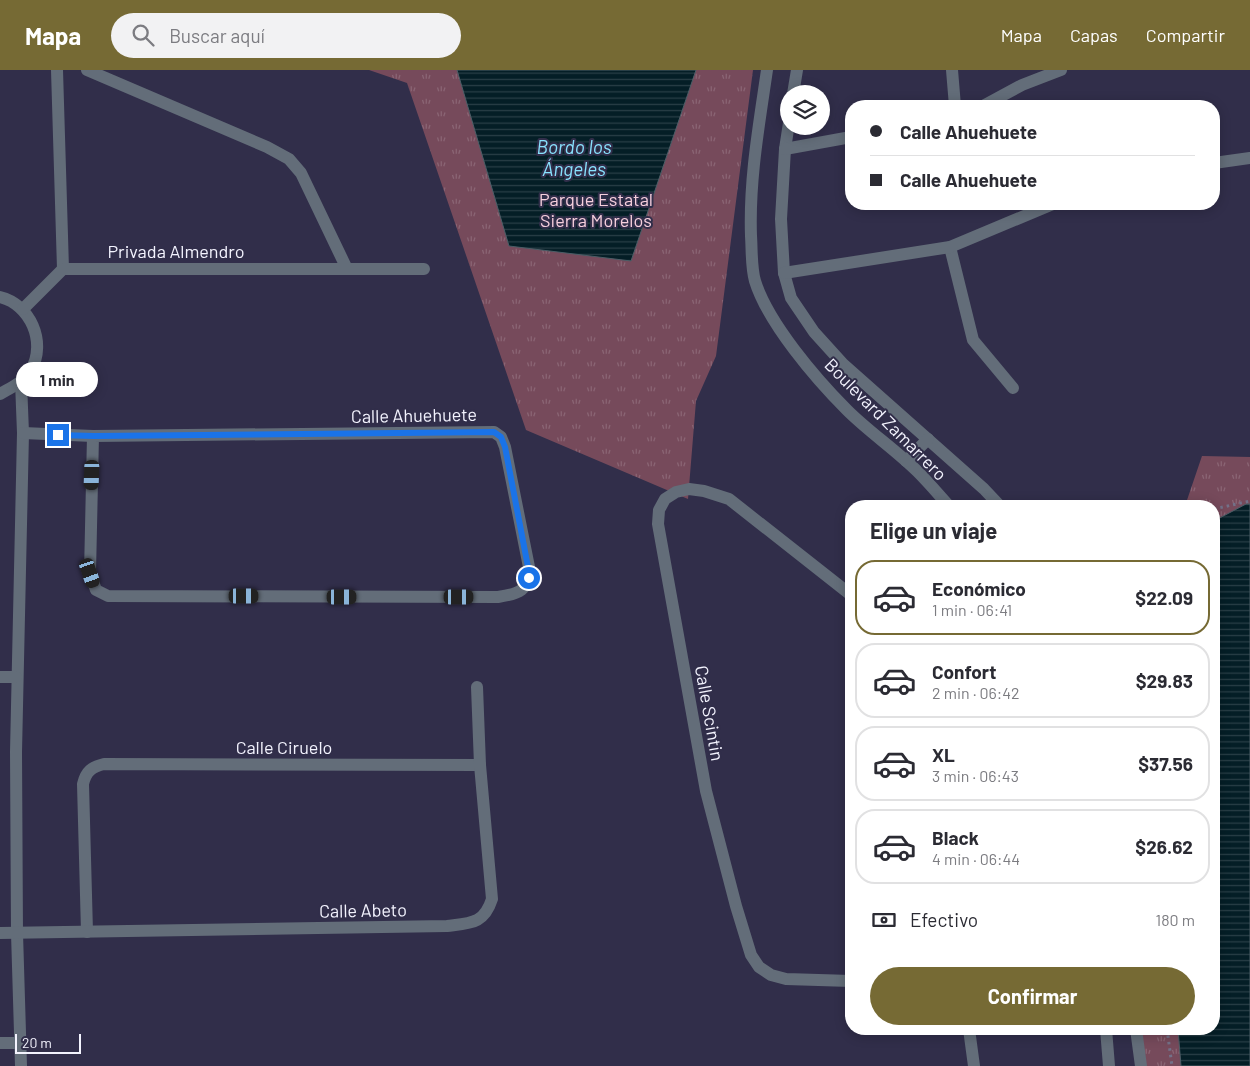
<!DOCTYPE html>
<html lang="es">
<head>
<meta charset="utf-8">
<style>
	:root { --surface:#fff; --page:#f2f2f3; --text:#2b2b33; --muted:#7c7c81; --line:#e1e1e2; --accent:#766a34 }
	body { margin:0; font-family:Barlow,sans-serif; background:var(--page); color:var(--text); height:100vh; display:flex; flex-direction:column; font-size:19px; white-space:nowrap }
	* { box-sizing:border-box; margin:0 }
	p { font-size:16px; color:var(--muted) }
	.icon { flex:none; width:28px; height:28px; fill:none; stroke:currentColor; stroke-width:2; stroke-linecap:round; stroke-linejoin:round }
	.map { position:relative; flex:1; overflow:hidden }
	.panel { position:absolute; left:845px; top:430px; width:375px; height:535px; display:flex; flex-direction:column; background:var(--surface); border-radius:20px; box-shadow:0 2px 12px #0003 }
	.panel>* { flex:none }
	.guide { position:absolute; left:845px; top:30px; width:375px; height:110px; border-radius:20px; box-shadow:0 2px 12px #0003; display:grid; align-content:center; height:110px; padding:0 25px; background:var(--surface) }
	.buttons { position:absolute; left:780px; top:15px; display:grid; gap:10px }
	.buttons a { display:grid; place-items:center; width:50px; height:50px; border-radius:50%; background:var(--surface); box-shadow:0 2px 12px #0003; font-size:25px }
	.scale { position:absolute; left:15px; bottom:12px; width:66px; box-sizing:border-box; padding-left:5px; border:2px solid #f3f3fe; border-top:0; font-size:14px; line-height:18px; white-space:nowrap; color:#f3f3fe; -webkit-text-stroke:4px #312e4a; paint-order:stroke }
	.end { position:absolute; width:22px; height:22px; margin:-11px; border:6px solid #1a73e8; background:#fff; box-shadow:0 0 0 2px #fff }
	.from { border-radius:50% }
	.bubble { position:absolute; height:35px; border-radius:18px; background:var(--surface); box-shadow:0 2px 12px #0003; font-size:16px; font-weight:700; line-height:35px; text-align:center }
	.car { position:absolute; width:15px; height:30px; margin:-15px -8px; border-radius:6px; box-shadow:0 0 4px 1px #0007; background:linear-gradient(#222 24%,#8ab4d8 0 40%,#222 0 76%,#8ab4d8 0 86%,#222 0) }
	.guide b { display:flex; align-items:center; gap:18px; height:48px; font-size:19px }
	.guide b+b { border-top:1px solid var(--line) }
	.guide i { width:12px; height:12px; background:var(--text) }
	ul { padding:0; list-style:none }
	li { display:flex; align-items:center; gap:15px; height:75px; margin:0 10px 8px; padding:0 15px; border:2px solid var(--line); border-radius:20px }
	li div { flex:1 }
	li b { display:block; font-size:19px }
	li em { font-style:normal; font-weight:700 }
	li.selected { border-color:var(--accent) }
	li>.icon { width:45px; height:45px; stroke-width:1.5 }
	h2 { padding:0 25px; font-size:22px; line-height:60px }
	.pay { display:flex; align-items:center; gap:12px; height:55px; padding:0 25px; font-size:19px }
	.pay p { margin-inline-start:auto }
	.primary-button { display:flex; gap:10px; margin-top:auto; padding:10px 25px }
	.primary-button a { flex:1; height:58px; border-radius:30px; background:var(--accent); color:#fff; font-size:20px; font-weight:700; line-height:58px; text-align:center }
	header { display:flex; align-items:center; gap:30px; box-sizing:border-box; height:70px; padding:0 25px; background:var(--accent); color:#fff }
	header strong { font-size:24px }
	nav { display:flex; gap:28px; margin-inline-start:auto; font-size:18px }
	.search { width:350px; height:45px; background:var(--page); display:flex; align-items:center; gap:12px; box-sizing:border-box; padding:0 18px; border-radius:28px; color:var(--muted); font-size:19px }
	.map>svg:first-child { display:block }
</style>
</head>
<body>
<header>
<strong>Mapa</strong>
<div class="search"><svg class="icon" aria-label="search" viewBox="0 0 24 24"><circle cx="10" cy="10" r="6"/><path d="M15 15l6 6"/></svg>Buscar aquí</div>
<nav><a>Mapa</a><a>Capas</a><a>Compartir</a></nav>
</header>
<div class="map">
<svg width="1250" height="996" viewBox="0 0 1250 996">
	<defs>
		<pattern id="park-tufts" width="24" height="20" patternUnits="userSpaceOnUse" patternTransform="scale(1.25)"><rect width="24" height="20" fill="#764a5b"/><path d="M3 7l-1-3M5 7V3M7 7l1-3M15 17l-1-3M17 17v-4M19 17l1-3" fill="none" stroke="#8a6574"/></pattern>
		<pattern id="water-rules" width="6" height="5" patternUnits="userSpaceOnUse" patternTransform="scale(1.25)"><rect width="6" height="5" fill="#041e26"/><path d="M0 2.5h6" fill="none" stroke="#293f47"/></pattern>
	</defs>
	<rect width="100%" height="100%" fill="#312e4a"/>
	<g fill="url(#park-tufts)">
		<path d="M369 0H753L716 286 696 331 688 429 526 360 407 13Z"/>
		<path d="M1202 386 1250 387V996H1144L1140 959H1214V436H1185Z"/>
	</g>
	<g fill="url(#water-rules)" stroke="#4c5e67">
		<path d="M457 0H696L631 191 509 176Z"/>
		<path d="M1246 434H1250V996H1181L1178 959H1214V451Z"/>
	</g>
	<g fill="none" stroke-linecap="round" stroke-linejoin="round">
		<g stroke="#737188" stroke-width="3" stroke-dasharray="2.5 4" stroke-linecap="butt">
			<path d="M1214 439 1250 431"/>
			<path d="M1167 959 1172 996"/>
		</g>
		<g stroke="#636d79" stroke-width="12">
			<path d="M57 0 63 199"/>
			<path d="M87 0 267 77 289 89 301 103 347 199"/>
			<path d="M767 0C759 55 749 110 751 166 752 180 751 197 755 211 768 253 816 309 847 340 869 362 896 380 918 402 929 413 939 425 949 436"/>
			<path d="M952 0 955 36"/>
			<path d="M793 24 797 0"/>
			<path d="M983 36 1022 15 1061 0"/>
			<path d="M789 53 785 79 781 149 784 203 791 228 814 262 843 294 984 419 1000 436"/>
			<path d="M785 79 851 67"/>
			<path d="M1214 93 1250 88"/>
			<path d="M950 177 973 270 1013 318"/>
			<path d="M784 203 950 177 1053 134"/>
			<path d="M0 227C30 234 47 272 31 300 24 312 12 317 0 324"/>
			<path d="M23 239 63 199H424"/>
			<path d="M21 312 23 363 16 682 17 863 21 996"/>
			<path d="M23 363 93 366 494 362 501 367 505 377 529 497C529 521 519 524 498 527L108 526 96 520 90 503 93 366"/>
			<path d="M906 391 928 369"/>
			<path d="M851 525 729 429 704 421 689 419 676 422 665 429 659 440 658 454 706 721 736 836 751 885 759 897 771 905 786 909 851 911"/>
			<path d="M0 607H16"/>
			<path d="M87 862 83 714C86 701 92 697 104 694L480 695"/>
			<path d="M0 863 447 856C471 853 484 854 492 829L480 695 477 617"/>
			<path d="M969 959 974 996"/>
			<path d="M1106 959 1109 996"/>
			<path d="M1136 959 1141 996"/>
			<path d="M0 973H20"/>
		</g>
	</g>
	<g fill="none" stroke-linecap="round" stroke-linejoin="round">
		<path stroke="#1a73e8" stroke-width="6" d="M58 365 94 366 494 362 501 367 505 377 528 497 529 508"/>
	</g>
	<g text-anchor="middle" dominant-baseline="central" stroke-width="4" stroke-linejoin="round" paint-order="stroke">
		<g font-size="18" fill="#f6cfdd" stroke="#312e4a">
			<text x="596" y="129">Parque Estatal<tspan x="596" dy="21">Sierra Morelos</tspan></text>
		</g>
		<g font-size="18" fill="#f3f3fe" stroke="#312e4a">
			<text x="176" y="181">Privada Almendro</text>
			<text transform="translate(414 345) rotate(-1)">Calle Ahuehuete</text>
			<text transform="translate(886 349) rotate(45)">Boulevard Zamarrero</text>
			<text transform="translate(710 643) rotate(80)">Calle Scintin</text>
			<text x="284" y="677">Calle Ciruelo</text>
			<text transform="translate(363 840) rotate(-1)">Calle Abeto</text>
		</g>
		<g font-size="19" font-style="italic" fill="#88e1fd" stroke="#312e4a">
			<text x="574" y="76">Bordo los<tspan x="574" dy="22">Ángeles</tspan></text>
		</g>
	</g>
</svg>
<div class="buttons">
<a><svg class="icon" aria-label="layers" viewBox="0 0 24 24"><path d="M12 4l9 5-9 5-9-5zM3 14l9 5 9-5"/></svg></a>
</div>
<div class="scale">20 m</div>
<i class="end from" style="left:529px;top:508px"></i>
<i class="end" style="left:58px;top:365px"></i>
<div class="bubble" style="left:16px;top:292px;width:82px">1 min</div>
<i class="car" style="left:92px;top:405px;rotate:182deg"></i>
<i class="car" style="left:90px;top:503px;rotate:161deg"></i>
<i class="car" style="left:244px;top:526px;rotate:90deg"></i>
<i class="car" style="left:342px;top:527px;rotate:90deg"></i>
<i class="car" style="left:459px;top:527px;rotate:90deg"></i>
<div class="guide">
<b><i class="from"></i>Calle Ahuehuete</b>
<b><i></i>Calle Ahuehuete</b>
</div>
<section class="panel">
<h2>Elige un viaje</h2>
<ul>
<li class="selected"><svg class="icon" aria-label="car" viewBox="0 0 24 24"><path d="M5 17H2v-5l4-1 3-4h7l3 4 3 1v5h-3M9 17h6M6 11h13"/><circle cx="7" cy="17" r="2"/><circle cx="17" cy="17" r="2"/></svg><div><b>Económico</b><p>1 min · 06:41</p></div><em>$22.09</em></li>
<li><svg class="icon" aria-label="car" viewBox="0 0 24 24"><path d="M5 17H2v-5l4-1 3-4h7l3 4 3 1v5h-3M9 17h6M6 11h13"/><circle cx="7" cy="17" r="2"/><circle cx="17" cy="17" r="2"/></svg><div><b>Confort</b><p>2 min · 06:42</p></div><em>$29.83</em></li>
<li><svg class="icon" aria-label="car" viewBox="0 0 24 24"><path d="M5 17H2v-5l4-1 3-4h7l3 4 3 1v5h-3M9 17h6M6 11h13"/><circle cx="7" cy="17" r="2"/><circle cx="17" cy="17" r="2"/></svg><div><b>XL</b><p>3 min · 06:43</p></div><em>$37.56</em></li>
<li><svg class="icon" aria-label="car" viewBox="0 0 24 24"><path d="M5 17H2v-5l4-1 3-4h7l3 4 3 1v5h-3M9 17h6M6 11h13"/><circle cx="7" cy="17" r="2"/><circle cx="17" cy="17" r="2"/></svg><div><b>Black</b><p>4 min · 06:44</p></div><em>$26.62</em></li>
</ul>
<div class="pay"><svg class="icon" aria-label="cash" viewBox="0 0 24 24"><path d="M3 7h18v10H3z"/><circle cx="12" cy="12" r="2"/></svg>Efectivo<p>180 m</p></div>
<div class="primary-button"><a>Confirmar</a></div>
</section>
</div>
</body>
</html>
